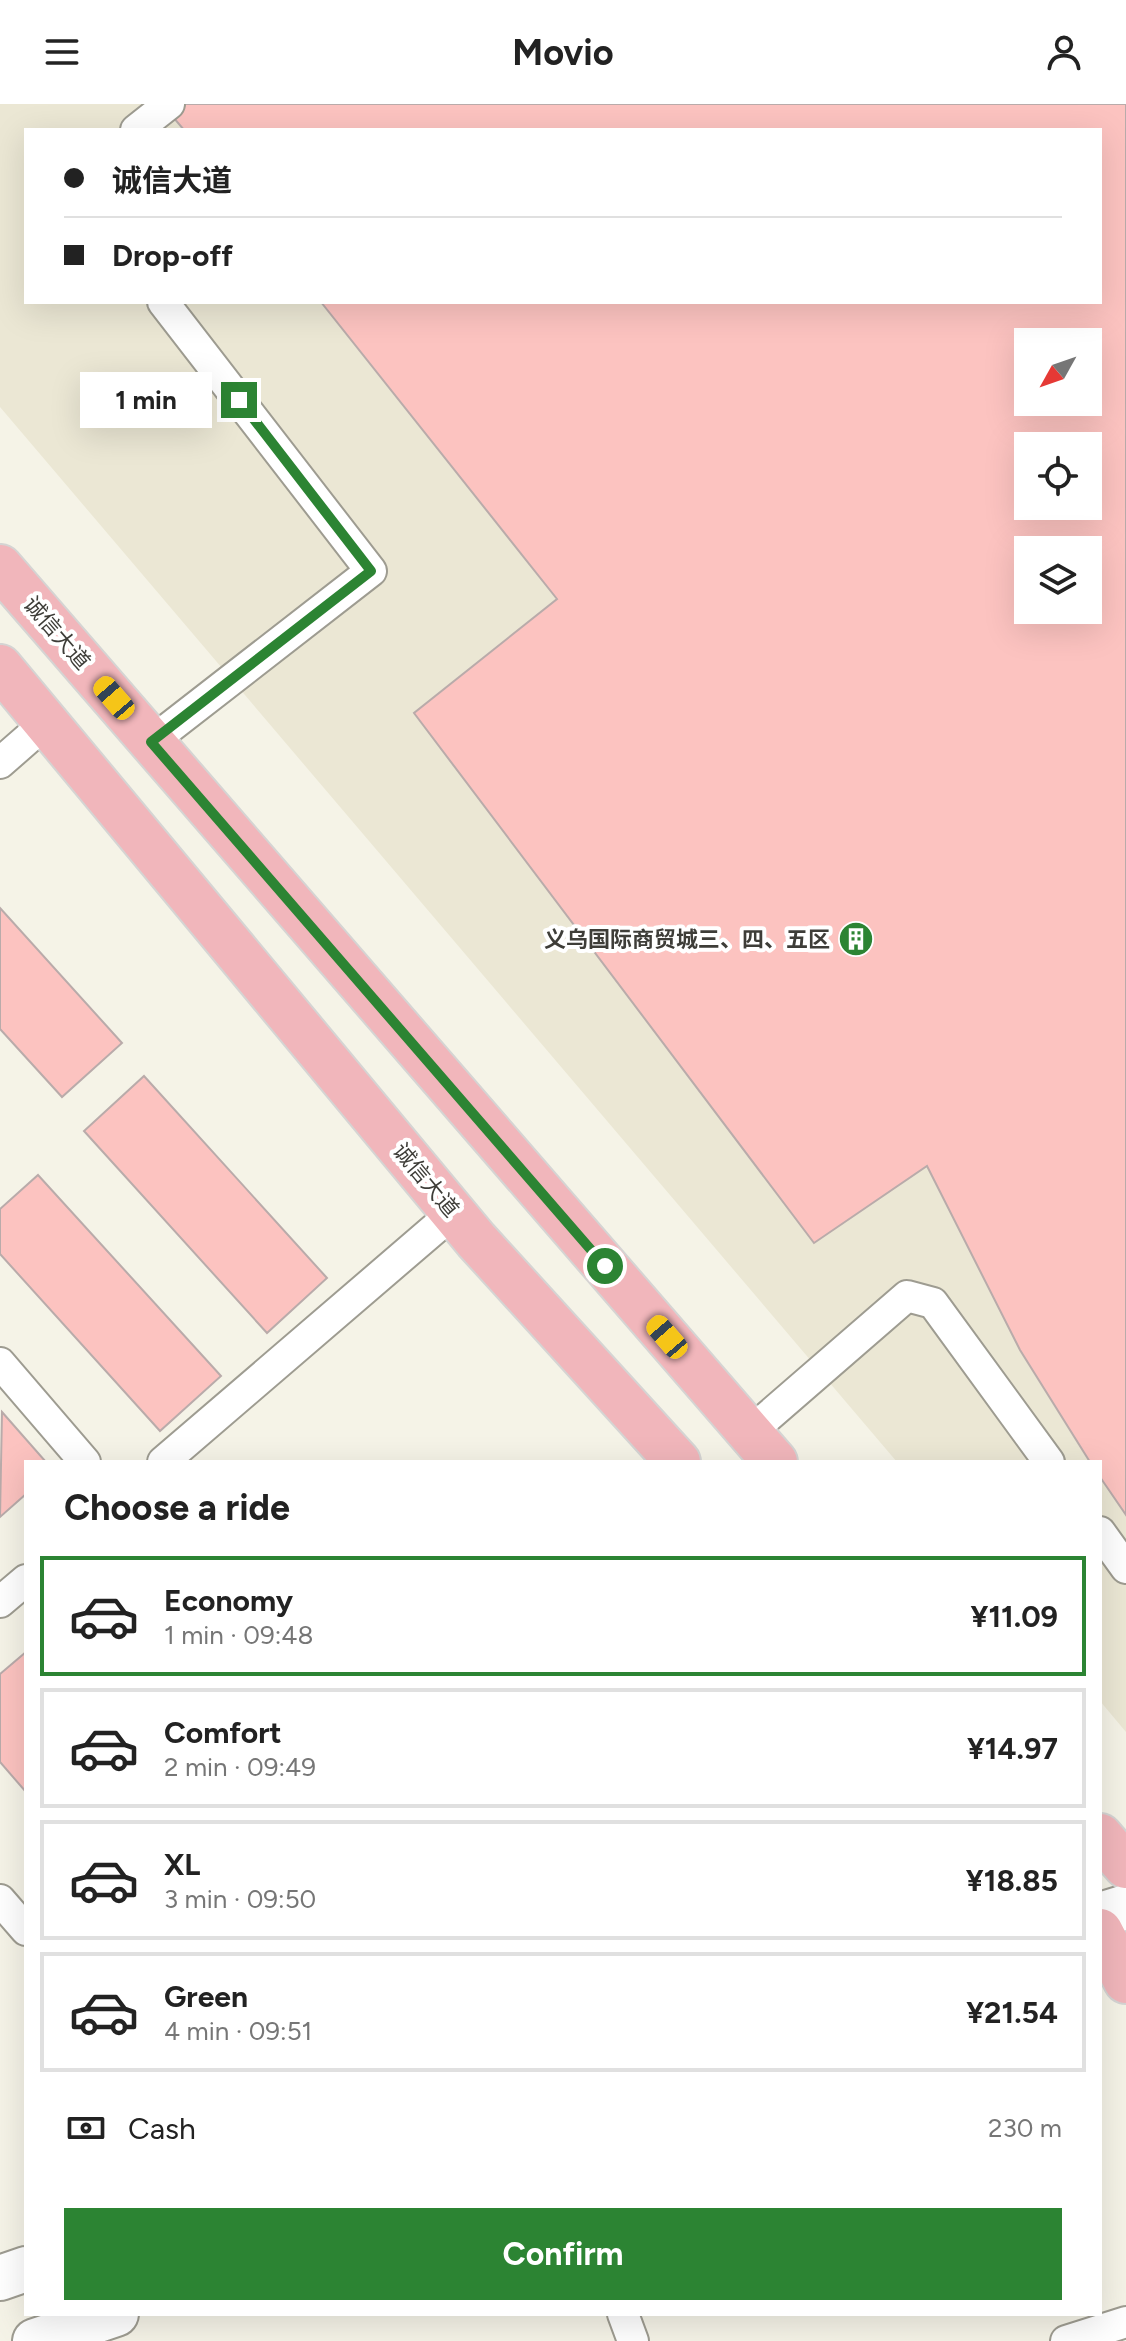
<!DOCTYPE html>
<html lang="en">
<head>
<meta charset="utf-8">
<style>
	:root { --surface:#fff; --page:#f6f6f6; --text:#222; --muted:#767676; --line:#e0e0e0; --accent:#2c8433 }
	body { margin:0; font-family:Figtree,"Noto Sans SC",sans-serif; background:var(--page); color:var(--text); height:100vh; display:flex; flex-direction:column; font-size:30px; white-space:nowrap }
	* { box-sizing:border-box; margin:0 }
	p { font-size:26px; color:var(--muted) }
	.icon { flex:none; width:44px; height:44px; fill:none; stroke:currentColor; stroke-width:2; stroke-linecap:round; stroke-linejoin:round }
	.map { position:relative; flex:1; overflow:hidden }
	.panel { position:absolute; left:24px; top:1356px; width:1078px; height:856px; display:flex; flex-direction:column; background:var(--surface); border-radius:0px; box-shadow:0 8px 32px #0002 }
	.panel>* { flex:none }
	.hud { position:absolute; left:24px; top:24px; width:1078px; height:176px; border-radius:0px; box-shadow:0 8px 32px #0002; display:grid; align-content:center; height:176px; padding:0 40px; background:var(--surface) }
	.needle { width:52px; rotate:230deg }
	.tools { position:absolute; left:1014px; top:224px; display:grid; gap:16px }
	.tools a { display:grid; place-items:center; width:88px; height:88px; border-radius:0px; background:var(--surface); box-shadow:0 8px 32px #0002; font-size:40px }
	.end { position:absolute; width:36px; height:36px; margin:-18px; border:10px solid #2c8433; background:#fff; box-shadow:0 0 0 4px #fff }
	.from { border-radius:50% }
	.bubble { position:absolute; height:56px; border-radius:0px; background:var(--surface); box-shadow:0 8px 32px #0002; font-size:26px; font-weight:700; line-height:56px; text-align:center }
	.car { position:absolute; width:24px; height:48px; margin:-24px -12px; border-radius:10px; box-shadow:0 0 6px 2px #0007; background:linear-gradient(#f5c518 24%,#345 0 40%,#f5c518 0 76%,#345 0 86%,#f5c518 0) }
	.hud b { display:flex; align-items:center; gap:28px; height:76px; font-size:30px }
	.hud b+b { border-top:2px solid var(--line) }
	.hud i { width:20px; height:20px; background:var(--text) }
	ul { padding:0; list-style:none }
	li { display:flex; align-items:center; gap:24px; height:120px; margin:0 16px 12px; padding:0 24px; border:4px solid var(--line); border-radius:0px }
	li div { flex:1 }
	li b { display:block; font-size:30px }
	li em { font-style:normal; font-weight:700 }
	li.current { border-color:var(--accent) }
	li>.icon { width:72px; height:72px; stroke-width:1.5 }
	h2 { padding:0 40px; font-size:36px; line-height:96px }
	.pay { display:flex; align-items:center; gap:20px; height:88px; padding:0 40px; font-size:30px }
	.pay p { margin-inline-start:auto }
	.button { display:flex; gap:16px; margin-top:auto; padding:16px 40px }
	.button a { flex:1; height:92px; border-radius:0px; background:var(--accent); color:#fff; font-size:32px; font-weight:700; line-height:92px; text-align:center }
	header { display:flex; justify-content:space-between; align-items:center; height:104px; padding:0 40px; background:var(--surface); font-size:36px; font-weight:700 }
	.map>svg:first-child { display:block }
</style>
</head>
<body>
<header><svg class="icon" aria-label="menu" viewBox="0 0 24 24"><path d="M4 6h16M4 12h16M4 18h16"/></svg>Movio<svg class="icon" aria-label="person" viewBox="0 0 24 24"><circle cx="12" cy="8" r="4"/><path d="M4 21q1-7 8-7t8 7"/></svg></header>
<div class="map">
<svg width="1126" height="2237" viewBox="0 0 1126 2237">
	<rect width="100%" height="100%" fill="#f5f3e7"/>
	<path fill="#ebe7d4" fill-rule="evenodd" d="M0 0H1126V1628L1100 1597V1358H897L0 303ZM26 26H1100V198H26ZM1028 238H1088V298H1028ZM1028 342H1088V402H1028ZM1028 446H1088V506H1028Z"/>
	<g fill="#fcc3c0" stroke="#b9abaa" stroke-width="2" fill-rule="evenodd">
		<path d="M162 0H1126V1411L1100 1373V1358H1090L1020 1246 927 1062 814 1139 414 609 557 495 321 198H1100V26H184ZM1028 238H1088V298H1028ZM1028 342H1088V402H1028ZM1028 446H1088V506H1028Z"/>
		<path d="M0 804 122 939 62 993 0 925Z"/>
		<path d="M144 972 327 1174 267 1229 84 1027Z"/>
		<path d="M38 1071 221 1272 160 1327 0 1150V1105Z"/>
		<path d="M2 1308 46 1358H26V1390L0 1413Z"/>
		<path d="M26 1548V1688L0 1658V1570Z"/>
	</g>
	<g fill="none" stroke-linecap="round" stroke-linejoin="round">
		<g stroke="#9e9c91" stroke-width="34">
			<g id="street">
				<path d="M136 26 169 0"/>
				<path d="M151 638 371 467 163 198"/>
				<path d="M0 659 32 631"/>
				<path d="M0 1259 85 1358"/>
				<path d="M749 1329 907 1192 933 1199 1049 1358"/>
				<path d="M163 1358 453 1109"/>
				<path d="M1100 1428 1126 1464"/>
				<path d="M0 1498 26 1476"/>
				<path d="M0 1796 26 1826"/>
				<path d="M623 2210 633 2237"/>
				<path d="M1066 2237 1126 2218"/>
			</g>
		</g>
		<g stroke="#9e9c91" stroke-width="48">
			<g id="secondary">
				<path d="M1100 1811 1126 1803"/>
				<path d="M0 2174 26 2165"/>
				<path d="M35 2237 116 2210"/>
			</g>
		</g>
		<g stroke="#d5d4d3" stroke-width="48">
			<g id="primary">
				<path d="M0 463 775 1358"/>
				<path d="M0 563 476 1136 678 1358"/>
				<path d="M1100 1732 1126 1762"/>
				<path d="M1100 1827 1126 1877"/>
			</g>
		</g>
		<use href="#street" stroke="#fff" stroke-width="30"/>
		<use href="#secondary" stroke="#fff" stroke-width="44"/>
		<use href="#primary" stroke="#f1b6bb" stroke-width="44"/>
	</g>
	<g fill="none" stroke-linecap="round" stroke-linejoin="round">
		<path stroke="#2c8433" stroke-width="10" d="M239 296 371 467 151 638 605 1162"/>
	</g>
	<defs>
		<g id="building-disc" transform="scale(1.8)"><circle r="9.5" fill="#2c8433" stroke="#fff"/><path d="M-4-6H4V6H1V3H-1V6H-4ZM-2.5-4.3h1.7v1.8h-1.7ZM.8-4.3h1.7v1.8H.8ZM-2.5-1h1.7V.8h-1.7ZM.8-1h1.7V.8H.8Z" fill="#fff"/></g>
	</defs>
	<g fill-rule="evenodd">
		<use href="#building-disc" x="856" y="835"/>
	</g>
	<g text-anchor="middle" dominant-baseline="central" stroke-width="8" stroke-linejoin="round" paint-order="stroke">
		<g font-size="22" fill="#3e3d38" stroke="#fff">
			<text transform="translate(57 529) rotate(49)">诚信大道</text>
			<text transform="translate(426 1076) rotate(50)">诚信大道</text>
		</g>
		<g font-size="22" font-weight="bold" fill="#3e3d38" stroke="#fff" text-anchor="end">
			<text x="830" y="835">义乌国际商贸城三、四、五区</text>
		</g>
	</g>
</svg>
<div class="tools">
<a><svg class="needle" viewBox="-14 -14 28 28"><path d="M0-13l5 13h-10z" fill="#e53935"/><path d="M0 13l5-13h-10z" fill="#767676"/></svg></a>
<a><svg class="icon" aria-label="locate" viewBox="0 0 24 24"><circle cx="12" cy="12" r="6"/><path d="M12 2v4M12 18v4M2 12h4M18 12h4"/></svg></a>
<a><svg class="icon" aria-label="layers" viewBox="0 0 24 24"><path d="M12 4l9 5-9 5-9-5zM3 14l9 5 9-5"/></svg></a>
</div>
<i class="end from" style="left:605px;top:1162px"></i>
<i class="end" style="left:239px;top:296px"></i>
<div class="bubble" style="left:80px;top:268px;width:132px">1 min</div>
<i class="car" style="left:114px;top:594px;rotate:319deg"></i>
<i class="car" style="left:667px;top:1233px;rotate:319deg"></i>
<div class="hud">
<b><i class="from"></i>诚信大道</b>
<b><i></i>Drop-off</b>
</div>
<section class="panel">
<h2>Choose a ride</h2>
<ul>
<li class="current"><svg class="icon" aria-label="car" viewBox="0 0 24 24"><path d="M5 17H2v-5l4-1 3-4h7l3 4 3 1v5h-3M9 17h6M6 11h13"/><circle cx="7" cy="17" r="2"/><circle cx="17" cy="17" r="2"/></svg><div><b>Economy</b><p>1 min · 09:48</p></div><em>¥11.09</em></li>
<li><svg class="icon" aria-label="car" viewBox="0 0 24 24"><path d="M5 17H2v-5l4-1 3-4h7l3 4 3 1v5h-3M9 17h6M6 11h13"/><circle cx="7" cy="17" r="2"/><circle cx="17" cy="17" r="2"/></svg><div><b>Comfort</b><p>2 min · 09:49</p></div><em>¥14.97</em></li>
<li><svg class="icon" aria-label="car" viewBox="0 0 24 24"><path d="M5 17H2v-5l4-1 3-4h7l3 4 3 1v5h-3M9 17h6M6 11h13"/><circle cx="7" cy="17" r="2"/><circle cx="17" cy="17" r="2"/></svg><div><b>XL</b><p>3 min · 09:50</p></div><em>¥18.85</em></li>
<li><svg class="icon" aria-label="car" viewBox="0 0 24 24"><path d="M5 17H2v-5l4-1 3-4h7l3 4 3 1v5h-3M9 17h6M6 11h13"/><circle cx="7" cy="17" r="2"/><circle cx="17" cy="17" r="2"/></svg><div><b>Green</b><p>4 min · 09:51</p></div><em>¥21.54</em></li>
</ul>
<div class="pay"><svg class="icon" aria-label="cash" viewBox="0 0 24 24"><path d="M3 7h18v10H3z"/><circle cx="12" cy="12" r="2"/></svg>Cash<p>230 m</p></div>
<div class="button"><a>Confirm</a></div>
</section>
</div>
</body>
</html>
